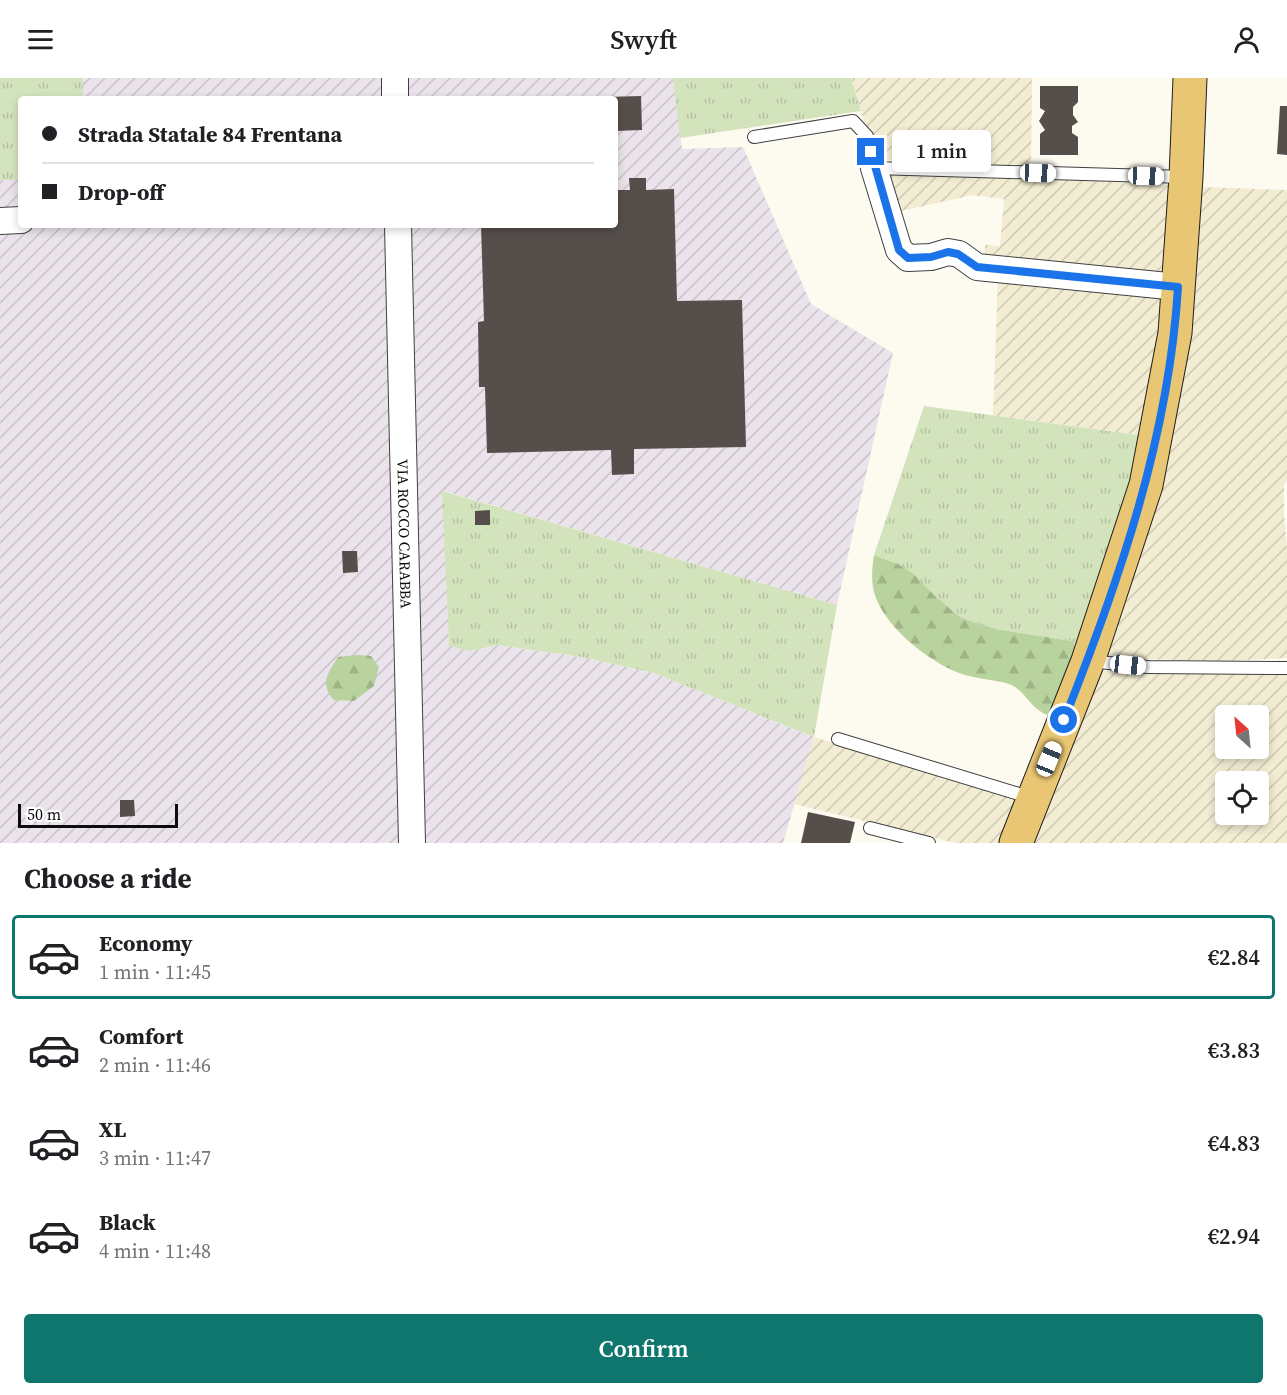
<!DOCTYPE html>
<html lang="en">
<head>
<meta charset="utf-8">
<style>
	:root { --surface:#fff; --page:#f6f6f6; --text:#202124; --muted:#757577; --line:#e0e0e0; --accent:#0f766e }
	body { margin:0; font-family:"Source Serif 4",serif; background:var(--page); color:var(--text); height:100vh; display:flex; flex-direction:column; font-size:22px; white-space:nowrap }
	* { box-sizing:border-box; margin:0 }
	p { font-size:20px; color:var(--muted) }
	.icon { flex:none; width:33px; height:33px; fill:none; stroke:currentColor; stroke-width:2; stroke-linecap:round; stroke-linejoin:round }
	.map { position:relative; height:765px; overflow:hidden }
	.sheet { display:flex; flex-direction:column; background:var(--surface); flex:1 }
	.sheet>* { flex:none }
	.top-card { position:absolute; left:18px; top:18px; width:600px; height:132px; border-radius:6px; box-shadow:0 3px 9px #0003; display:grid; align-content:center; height:132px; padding:0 24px; background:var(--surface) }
	.needle { width:39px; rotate:333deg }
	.tools { position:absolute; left:1215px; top:627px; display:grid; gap:12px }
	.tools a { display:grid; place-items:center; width:54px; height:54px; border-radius:6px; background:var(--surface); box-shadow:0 3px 9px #0003; font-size:30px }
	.scale { position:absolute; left:18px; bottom:15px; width:160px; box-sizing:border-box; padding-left:6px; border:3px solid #0d0d0d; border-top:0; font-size:16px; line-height:21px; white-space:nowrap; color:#0d0d0d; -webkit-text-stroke:4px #fff; paint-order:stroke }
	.end { position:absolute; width:27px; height:27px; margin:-14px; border:8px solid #1a73e8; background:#fff; box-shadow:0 0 0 3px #fff }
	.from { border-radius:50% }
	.bubble { position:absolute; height:42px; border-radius:6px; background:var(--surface); box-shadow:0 3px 9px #0003; font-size:20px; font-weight:600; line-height:42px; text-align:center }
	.car { position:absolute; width:18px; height:36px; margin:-18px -9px; border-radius:8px; box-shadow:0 0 4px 2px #0007; background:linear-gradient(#fff 24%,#345 0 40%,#fff 0 76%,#345 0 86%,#fff 0) }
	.top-card b { display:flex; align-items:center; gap:21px; height:57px; font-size:22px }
	.top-card b+b { border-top:2px solid var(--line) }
	.top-card i { width:15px; height:15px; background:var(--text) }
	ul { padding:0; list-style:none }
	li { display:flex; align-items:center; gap:18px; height:84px; margin:0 12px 9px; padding:0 12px; border:3px solid transparent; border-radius:6px }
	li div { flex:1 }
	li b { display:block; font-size:22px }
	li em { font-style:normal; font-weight:600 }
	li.on { border-color:var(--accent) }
	li>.icon { width:54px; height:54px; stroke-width:1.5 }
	h2 { padding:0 24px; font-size:27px; line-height:72px }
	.button { display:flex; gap:12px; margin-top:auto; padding:12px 24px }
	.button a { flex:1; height:69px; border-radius:6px; background:var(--accent); color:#fff; font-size:24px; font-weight:600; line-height:69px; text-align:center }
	header { display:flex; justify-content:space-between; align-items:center; height:78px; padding:0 24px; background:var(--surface); font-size:27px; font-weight:600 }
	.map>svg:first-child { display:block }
</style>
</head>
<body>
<header><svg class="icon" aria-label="menu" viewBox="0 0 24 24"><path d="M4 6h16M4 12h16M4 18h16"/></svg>Swyft<svg class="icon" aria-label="person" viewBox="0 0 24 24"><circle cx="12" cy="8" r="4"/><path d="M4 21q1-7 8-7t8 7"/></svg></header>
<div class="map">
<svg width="1287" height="765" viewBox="0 0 1287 765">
	<defs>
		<pattern id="industrial-furrows" width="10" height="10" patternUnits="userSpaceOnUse" patternTransform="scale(1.5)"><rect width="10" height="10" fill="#eae3eb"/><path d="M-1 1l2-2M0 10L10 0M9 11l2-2" fill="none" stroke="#c8c2c8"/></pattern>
		<pattern id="farmland-furrows" width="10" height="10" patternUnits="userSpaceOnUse" patternTransform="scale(1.5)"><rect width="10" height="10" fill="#f1ecd2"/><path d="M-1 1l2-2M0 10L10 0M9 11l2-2" fill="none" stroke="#cdc9b3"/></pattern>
		<pattern id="grass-tufts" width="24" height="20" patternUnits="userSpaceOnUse" patternTransform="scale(1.5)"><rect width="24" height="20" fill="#d3e4bd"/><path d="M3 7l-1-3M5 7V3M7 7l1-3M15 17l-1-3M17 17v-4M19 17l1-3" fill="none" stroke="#b4c2a1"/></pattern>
		<pattern id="forest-firs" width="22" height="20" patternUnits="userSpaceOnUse" patternTransform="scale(1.5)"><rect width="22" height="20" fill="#b9d39e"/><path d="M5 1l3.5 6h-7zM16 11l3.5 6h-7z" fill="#9eb487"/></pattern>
	</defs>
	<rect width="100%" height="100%" fill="#fdfaf0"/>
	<path fill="url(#industrial-furrows)" fill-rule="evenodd" d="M0 0H673L682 71 743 69 811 226 893 275 837 527 443 413 449 567 471 573 498 567 581 579 654 595 814 659 783 765H0ZM21 21H615V147H21Z"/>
	<g fill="url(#farmland-furrows)" fill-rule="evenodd">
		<path d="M851 0H1032L1031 91 876 81Z"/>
		<path d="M883 92 1171 107 1167 201 985 186V167L1000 168 1004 121 973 117 892 135Z"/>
		<path d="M1201 109 1287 112V402L1284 407V437L1287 471V580L1223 583 1103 580Z"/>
		<path d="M998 197 1165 217 1146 358 993 337Z"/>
		<path d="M1095 593 1287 594V765H1031ZM1226 638H1258V670H1226ZM1226 704H1258V736H1226Z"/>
		<path d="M814 659 1017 720 1001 765H956L794 726Z"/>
	</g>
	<g fill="url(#grass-tufts)">
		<path d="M0 0H83V21H21V102H0Z"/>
		<path d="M673 0H851L861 33 680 60Z"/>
		<path d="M924 328 1146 358 1078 573 1072 563 996 551 960 540 935 518 913 495 898 486 874 477Z"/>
		<path d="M442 413 837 527 814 659 654 595 581 579 498 567 470 573 449 568Z"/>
	</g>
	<g fill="url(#forest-firs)">
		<path d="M874 477 898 486 913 495 935 518 961 540 996 551 1072 563 1078 573 1052 639C1049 637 1043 636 1040 633 1028 625 1023 611 1009 606 993 601 975 601 959 595 928 583 883 548 874 514 871 502 872 490 874 477Z"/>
		<path d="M357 577 371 578 379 589 374 608 354 623 334 622C319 605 328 595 338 579Z"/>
	</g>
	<g fill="#554e4b">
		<path d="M1040 8H1078V24L1073 29V37L1078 44 1072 48V55L1078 59V77H1040V56L1045 52 1039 43 1045 33 1040 30Z"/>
		<path d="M641 18 642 52 615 53V21H605V19Z"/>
		<path d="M1280 28H1287V77L1277 76Z"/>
		<path d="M629 100H646V112L674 111 677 223 742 222 746 369 634 371V396L612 397 611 372 487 375 485 309H479L478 244 484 243 481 147H615V112H630Z"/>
		<path d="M490 432V447H475V433Z"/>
		<path d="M342 473H357L358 494 343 495Z"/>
		<path d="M120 722H134L135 738 120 739Z"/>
		<path d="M808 734 855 744 850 765H801Z"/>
	</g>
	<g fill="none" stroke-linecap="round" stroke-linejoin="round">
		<g stroke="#404040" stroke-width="14">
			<g id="service">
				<path d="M754 59 853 43 867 58 874 90 1185 99"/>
				<path d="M1089 583 1148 589 1287 590"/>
				<path d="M838 661 1032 720"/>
				<path d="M870 750 929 765"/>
			</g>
		</g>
		<g stroke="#404040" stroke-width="28">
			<g id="minor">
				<path d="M395 0V21"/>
				<path d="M874 90 899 172 908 180 931 179 948 174 959 176 977 189 1178 209"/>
				<path d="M0 143 21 142"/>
				<path id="s1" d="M398 147 412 765"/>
			</g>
		</g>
		<g stroke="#1e1e1e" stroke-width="35">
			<path id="primary" d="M1016 765 1088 583 1146 407 1175 255 1186 99 1190 0"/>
		</g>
		<use href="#service" stroke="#fff" stroke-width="12"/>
		<use href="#minor" stroke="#fff" stroke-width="26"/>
		<use href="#primary" stroke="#e9c674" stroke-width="33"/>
	</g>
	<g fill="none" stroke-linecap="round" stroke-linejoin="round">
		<path stroke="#1a73e8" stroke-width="8" d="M871 74 899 172 908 180 931 179 948 174 958 176 977 189 1178 209C1169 359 1119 504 1064 642"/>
	</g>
	<g text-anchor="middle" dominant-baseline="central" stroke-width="6" stroke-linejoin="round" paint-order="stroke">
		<g font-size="15" fill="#0d0d0d" stroke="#fff">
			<text stroke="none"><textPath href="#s1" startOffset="309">VIA ROCCO CARABBA</textPath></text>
		</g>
	</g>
</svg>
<div class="tools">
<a><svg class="needle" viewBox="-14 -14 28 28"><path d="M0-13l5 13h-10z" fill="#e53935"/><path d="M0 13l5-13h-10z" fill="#757577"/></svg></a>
<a><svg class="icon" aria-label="locate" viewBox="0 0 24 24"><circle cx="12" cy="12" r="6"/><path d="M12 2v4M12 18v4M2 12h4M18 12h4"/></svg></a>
</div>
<div class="scale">50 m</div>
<i class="end from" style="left:1064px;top:642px"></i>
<i class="end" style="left:871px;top:74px"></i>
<div class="bubble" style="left:892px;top:52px;width:99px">1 min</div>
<i class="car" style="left:1038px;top:95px;rotate:92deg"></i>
<i class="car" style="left:1146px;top:98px;rotate:92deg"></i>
<i class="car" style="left:1128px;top:587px;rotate:96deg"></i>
<i class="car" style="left:1049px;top:681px;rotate:22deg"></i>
<div class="top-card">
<b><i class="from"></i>Strada Statale 84 Frentana</b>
<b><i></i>Drop-off</b>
</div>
</div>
<section class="sheet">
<h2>Choose a ride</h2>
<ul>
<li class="on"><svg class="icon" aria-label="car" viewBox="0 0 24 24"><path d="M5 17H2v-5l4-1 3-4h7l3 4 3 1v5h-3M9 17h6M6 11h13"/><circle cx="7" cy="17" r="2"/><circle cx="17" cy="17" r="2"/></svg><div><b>Economy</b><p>1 min · 11:45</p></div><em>€2.84</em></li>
<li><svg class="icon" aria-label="car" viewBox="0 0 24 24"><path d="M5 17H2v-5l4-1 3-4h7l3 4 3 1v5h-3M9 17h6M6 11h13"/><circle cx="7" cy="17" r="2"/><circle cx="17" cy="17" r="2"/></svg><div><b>Comfort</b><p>2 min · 11:46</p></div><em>€3.83</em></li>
<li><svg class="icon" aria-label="car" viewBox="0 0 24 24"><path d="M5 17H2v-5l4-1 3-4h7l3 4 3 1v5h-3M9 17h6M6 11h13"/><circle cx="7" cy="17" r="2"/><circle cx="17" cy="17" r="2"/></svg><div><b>XL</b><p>3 min · 11:47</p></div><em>€4.83</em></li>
<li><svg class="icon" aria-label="car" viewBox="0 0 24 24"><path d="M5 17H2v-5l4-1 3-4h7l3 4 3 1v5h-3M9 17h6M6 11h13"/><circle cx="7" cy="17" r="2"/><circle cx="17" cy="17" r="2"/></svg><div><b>Black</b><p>4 min · 11:48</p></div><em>€2.94</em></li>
</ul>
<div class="button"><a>Confirm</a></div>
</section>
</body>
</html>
